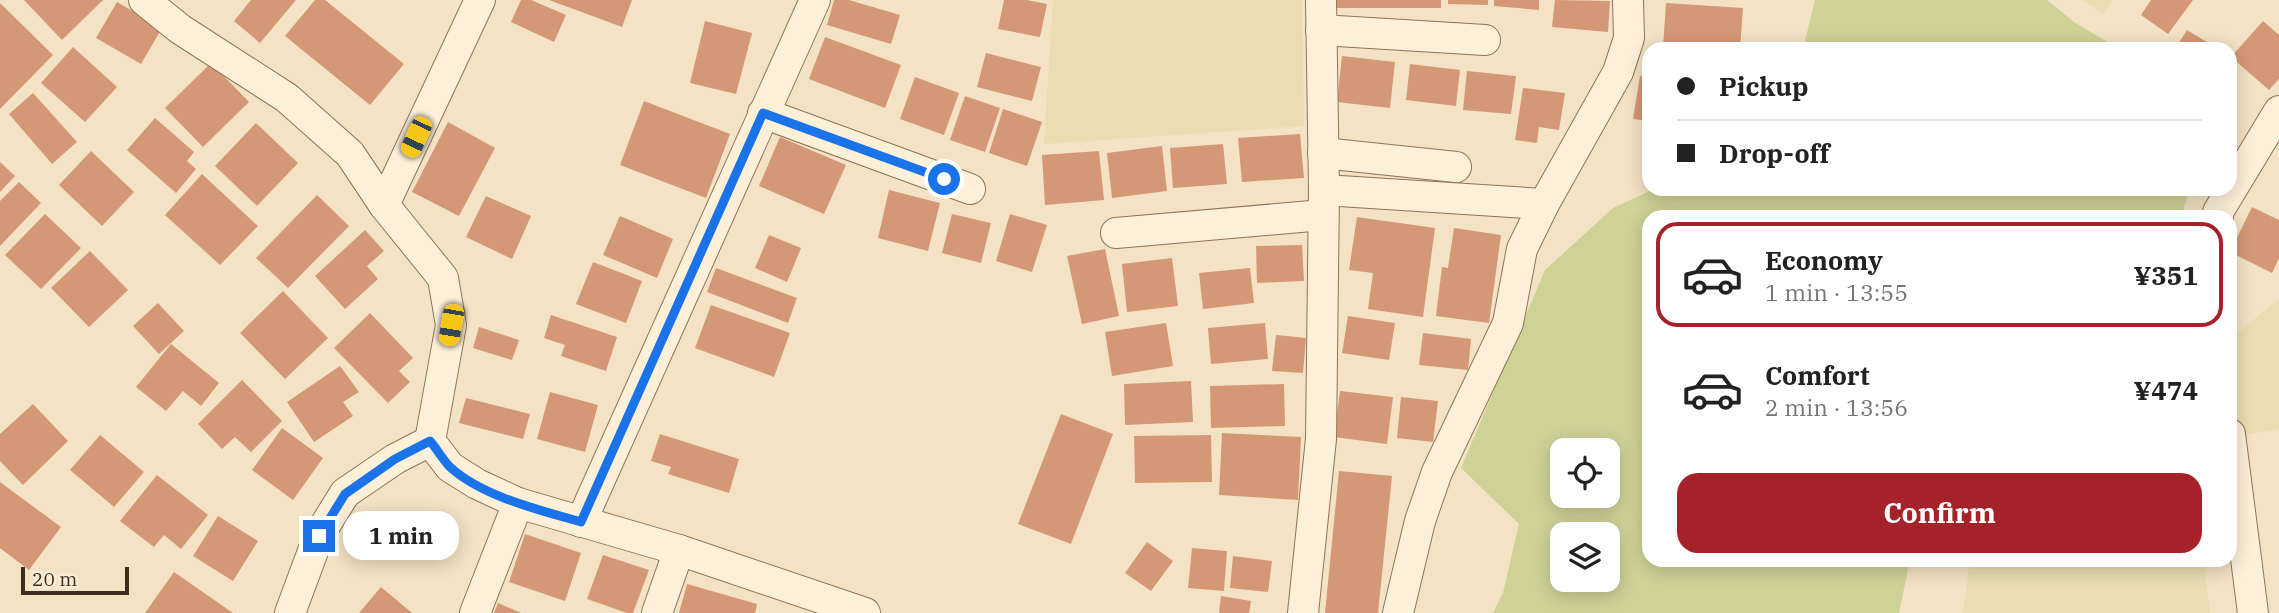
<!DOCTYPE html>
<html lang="en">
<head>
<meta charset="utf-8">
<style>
	:root { --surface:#fff; --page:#f6f6f6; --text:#222; --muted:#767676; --line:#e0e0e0; --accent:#a5222a }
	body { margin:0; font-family:"IBM Plex Serif",serif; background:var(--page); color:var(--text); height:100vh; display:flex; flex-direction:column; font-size:26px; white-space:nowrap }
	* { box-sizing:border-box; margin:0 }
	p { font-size:23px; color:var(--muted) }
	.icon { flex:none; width:38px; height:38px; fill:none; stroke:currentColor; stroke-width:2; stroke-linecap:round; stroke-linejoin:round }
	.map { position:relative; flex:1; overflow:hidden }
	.details { position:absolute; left:1642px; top:210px; width:595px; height:357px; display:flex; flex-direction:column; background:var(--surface); border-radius:21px; box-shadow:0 4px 18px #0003 }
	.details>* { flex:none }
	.top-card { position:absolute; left:1642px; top:42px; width:595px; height:154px; border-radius:21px; box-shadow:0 4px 18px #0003; display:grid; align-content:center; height:154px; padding:0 35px; background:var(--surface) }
	.fabs { position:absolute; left:1550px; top:438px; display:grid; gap:14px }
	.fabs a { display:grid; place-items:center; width:70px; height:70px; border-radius:14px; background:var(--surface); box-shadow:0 4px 18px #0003; font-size:35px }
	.scale { position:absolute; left:21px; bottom:18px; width:108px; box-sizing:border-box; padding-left:7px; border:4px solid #3e2c1e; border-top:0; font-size:19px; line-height:24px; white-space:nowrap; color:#3e2c1e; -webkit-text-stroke:5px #f9edd5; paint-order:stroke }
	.end { position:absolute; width:32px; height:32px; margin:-16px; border:9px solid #1a73e8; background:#fff; box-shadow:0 0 0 4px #fff }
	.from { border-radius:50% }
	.bubble { position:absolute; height:49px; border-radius:21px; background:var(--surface); box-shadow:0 4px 18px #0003; font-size:23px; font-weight:800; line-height:49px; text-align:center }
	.car { position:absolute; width:21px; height:42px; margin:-21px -10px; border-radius:9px; box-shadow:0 0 5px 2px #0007; background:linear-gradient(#f5c518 24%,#345 0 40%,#f5c518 0 76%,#345 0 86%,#f5c518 0) }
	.top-card b { display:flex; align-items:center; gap:24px; height:66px; font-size:26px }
	.top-card b+b { border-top:2px solid var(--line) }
	.top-card i { width:18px; height:18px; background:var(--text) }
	ul { padding:12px 0 0; list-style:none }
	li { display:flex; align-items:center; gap:21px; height:105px; margin:0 14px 10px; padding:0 21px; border:4px solid transparent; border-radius:21px }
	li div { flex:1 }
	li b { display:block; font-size:26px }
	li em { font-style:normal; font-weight:800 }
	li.current { border-color:var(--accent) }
	li>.icon { width:63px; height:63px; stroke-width:1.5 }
	.primary-button { display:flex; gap:14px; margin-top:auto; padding:14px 35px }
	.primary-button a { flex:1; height:80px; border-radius:21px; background:var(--accent); color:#fff; font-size:28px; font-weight:800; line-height:80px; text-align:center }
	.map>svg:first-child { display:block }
</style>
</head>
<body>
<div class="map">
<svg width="2279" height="613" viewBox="0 0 2279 613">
	<rect width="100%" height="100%" fill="#f3e2c4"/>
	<g fill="#e9ddb1">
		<path d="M1053 0H1302L1304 126 1044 144Z"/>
		<path d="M2083 0H2112L2103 14Z"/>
		<path d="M2279 299V429L2230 437V339Z"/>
		<path d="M1970 560H2203L2210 613H1963Z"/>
	</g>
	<g fill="#cfd297" fill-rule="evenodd">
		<path d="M1815 0H2047L2074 22 2119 49H1803Z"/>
		<path d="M1654 189H2190L2181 217H1648V560H1910L1899 613H1493L1503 593 1519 524 1461 468 1545 270 1613 208ZM1563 450H1608V495H1563ZM1563 534H1608V579H1563Z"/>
	</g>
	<g fill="#d59876">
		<path d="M24 0H103L62 40Z"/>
		<path d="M251 0H296L260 43 234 21Z"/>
		<path d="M315 0H325L404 64 370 105 285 36Z"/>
		<path d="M521 0H531L566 15 554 42 511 22Z"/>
		<path d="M549 0H632L622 27Z"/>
		<path d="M834 0H849L900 15 891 44 827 25Z"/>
		<path d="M1004 0H1027L1047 4 1040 37 998 29Z"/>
		<rect x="1334" y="0" width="107" height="8"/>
		<path d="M1448 0H1488V5L1448 4Z"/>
		<path d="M1494 0H1539V10L1494 6Z"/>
		<path d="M1555 0 1610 1 1608 32 1552 27Z"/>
		<path d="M2151 0H2193L2168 34 2141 15Z"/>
		<path d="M117 2 162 28 141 64 96 38Z"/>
		<path d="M0 3 53 55 0 109Z"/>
		<path d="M1666 3 1743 8 1740 49 1663 48Z"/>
		<path d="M705 21 752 33 736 94 690 83Z"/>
		<path d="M2263 21 2279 35V79L2269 90 2231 57Z"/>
		<path d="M2187 30 2215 47 2213 49H2175Z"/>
		<path d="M825 37 901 65 885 108 809 79Z"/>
		<path d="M73 47 117 87 85 122 41 83Z"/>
		<path d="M986 53 1041 67 1032 101 977 87Z"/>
		<path d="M1342 56 1395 62 1390 108 1337 102Z"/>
		<path d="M211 63 249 102 203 147 165 108Z"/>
		<path d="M1410 64 1460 70 1456 106 1406 100Z"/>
		<path d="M1467 71 1516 76 1511 114 1463 110Z"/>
		<path d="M1640 76 1648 77V121L1633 119Z"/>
		<path d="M915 77 959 93 944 135 900 119Z"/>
		<path d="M1523 88 1565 93 1559 130 1539 127 1537 143 1515 140Z"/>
		<path d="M33 93 77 142 52 164 9 114Z"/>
		<path d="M965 96 1000 108 985 152 950 140Z"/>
		<path d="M644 101 730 134 706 198 620 165Z"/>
		<path d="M1003 109 1042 122 1027 166 989 153Z"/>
		<path d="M155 118 194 152 187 161 196 169 176 193 127 150Z"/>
		<path d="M448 122 495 148 459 216 412 192Z"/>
		<path d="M256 123 298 163 257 206 215 166Z"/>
		<path d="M1300 134 1304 178 1242 182 1238 138Z"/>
		<path d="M780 137 846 165 824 214 759 186Z"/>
		<path d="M1223 144 1227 184 1173 188 1170 148Z"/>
		<path d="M1162 146 1167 191 1112 198 1107 153Z"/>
		<path d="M91 151 134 192 102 226 59 185Z"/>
		<path d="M1099 151 1104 200 1045 205 1042 155Z"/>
		<path d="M0 162 15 176 0 192Z"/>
		<path d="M202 174 258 226 220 265 165 215Z"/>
		<path d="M19 182 41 203 0 246V201Z"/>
		<path d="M889 190 940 203 928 251 878 238Z"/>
		<path d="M317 195 349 226 288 288 256 258Z"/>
		<path d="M486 196 531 216 512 259 466 237Z"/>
		<path d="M2252 207 2279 220V258L2272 273 2230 252Z"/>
		<path d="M45 214 81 248 41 289 5 255Z"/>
		<path d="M952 214 991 223 981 263 942 253Z"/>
		<path d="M1010 214 1047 225 1032 272 996 261Z"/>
		<path d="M620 216 673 239 657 278 603 255Z"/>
		<path d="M1357 217 1435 228 1423 317 1368 309 1373 273 1349 270Z"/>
		<path d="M1454 228 1501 235 1489 323 1436 316 1442 267 1448 268Z"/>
		<path d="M365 230 384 251 367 266 378 279 345 309 315 276Z"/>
		<path d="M769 235 801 248 787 282 755 268Z"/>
		<path d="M1302 245 1304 281 1257 283 1256 246Z"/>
		<path d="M1105 249 1119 316 1082 324 1067 256Z"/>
		<path d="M90 251 128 290 89 327 51 288Z"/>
		<path d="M1172 258 1178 306 1127 312 1122 264Z"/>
		<path d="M593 262 642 281 626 323 576 304Z"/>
		<path d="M716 268 797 298 788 323 707 292Z"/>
		<path d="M1250 268 1254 303 1203 309 1199 273Z"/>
		<path d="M283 291 328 338 285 379 240 333Z"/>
		<path d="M158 303 184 331 159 354 133 326Z"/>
		<path d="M711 305 790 333 774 377 695 348Z"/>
		<path d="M370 313 413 358 399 371 410 382 388 403 334 348Z"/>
		<path d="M551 315 617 337 606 371 561 356 565 345 544 338Z"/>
		<path d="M1348 316 1395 323 1389 360 1342 353Z"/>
		<path d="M1166 323 1173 366 1112 376 1105 332Z"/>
		<path d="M1265 323 1268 359 1211 364 1208 328Z"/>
		<path d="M479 327 519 340 512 360 473 348Z"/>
		<path d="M1423 333 1471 339 1468 370 1419 365Z"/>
		<path d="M1276 335 1306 338 1303 373 1272 371Z"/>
		<path d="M171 344 219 383 201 406 183 391 166 411 136 387Z"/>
		<path d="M340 366 359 392 343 402 353 416 314 442 287 402Z"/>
		<path d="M242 380 282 421 251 452 235 437 222 449 198 424Z"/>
		<path d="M1191 381 1193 422 1125 425 1124 384Z"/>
		<path d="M1284 384 1285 426 1211 428 1210 386Z"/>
		<path d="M1340 391 1393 397 1387 444 1334 437Z"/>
		<path d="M550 392 598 405 585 452 537 439Z"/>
		<path d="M1401 397 1438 401 1433 442 1397 438Z"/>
		<path d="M466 398 530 414 523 439 459 423Z"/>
		<path d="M33 404 68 441 23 485 0 461V434Z"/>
		<path d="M1061 414 1113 434 1071 544 1018 524Z"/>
		<path d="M282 428 323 458 293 500 252 470Z"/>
		<path d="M1222 433 1301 437 1298 500 1219 495Z"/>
		<path d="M660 434 739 459 729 493 668 474 671 467 651 461Z"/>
		<path d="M100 435 144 472 114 507 70 470Z"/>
		<path d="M1211 435 1212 482 1135 483 1134 436Z"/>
		<path d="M1339 471 1392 476 1378 613H1325Z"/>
		<path d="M157 475 208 515 181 549 164 535 154 547 120 521Z"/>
		<path d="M0 482 61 527 29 570 0 548Z"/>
		<path d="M218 516 258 541 233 581 193 556Z"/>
		<path d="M525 534 581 553 565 601 509 582Z"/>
		<path d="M1147 542 1173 561 1151 591 1125 573Z"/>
		<path d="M1192 548 1227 551 1224 591 1188 588Z"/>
		<path d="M603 555 649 570 633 613H627L587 599Z"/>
		<path d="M1233 556 1272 561 1268 592 1230 588Z"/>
		<path d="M174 572 233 613H145Z"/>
		<path d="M687 584 757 604 755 613H679Z"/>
		<path d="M381 587 412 613H359Z"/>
		<path d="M1221 596 1251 601 1249 613H1219Z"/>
		<path d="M498 603 521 613H494Z"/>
	</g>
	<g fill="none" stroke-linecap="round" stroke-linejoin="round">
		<g stroke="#907358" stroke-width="32">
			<g id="street">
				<path d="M144 0 180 29 287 98 350 154 384 205 443 278 451 325 430 441 450 467 477 484 518 503 679 550 865 613"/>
				<path d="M1321 30 1485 40"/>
				<path d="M763 113 970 189"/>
				<path d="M1323 153 1456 167"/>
				<path d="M1324 190 1544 204 1618 72 1629 38 1628 0"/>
				<path d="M384 205 480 0"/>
				<path d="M2218 217V212L2279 111"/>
				<path d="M1116 233 1323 215"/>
				<path d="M2230 434 2253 613"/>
				<path d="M581 522 815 0"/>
				<path d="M290 613 319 535 345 493 395 459 430 441"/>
				<path d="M475 613 518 503"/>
				<path d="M657 613 679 550"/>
				<path d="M1303 613 1321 439 1324 190 1321 0"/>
				<path d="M1398 613 1420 521 1437 472 1508 323 1522 249 1544 204"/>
			</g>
		</g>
		<use href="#street" stroke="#fcf0d9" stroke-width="30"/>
	</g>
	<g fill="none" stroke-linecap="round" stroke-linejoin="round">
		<path stroke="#1a73e8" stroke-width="9" d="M319 536 345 494 395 459 430 441C437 449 443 460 450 467 483 497 540 510 581 522L763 113 944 179"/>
	</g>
</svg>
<div class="fabs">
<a><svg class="icon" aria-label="locate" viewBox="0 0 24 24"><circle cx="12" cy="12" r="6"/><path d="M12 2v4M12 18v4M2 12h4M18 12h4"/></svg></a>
<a><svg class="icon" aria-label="layers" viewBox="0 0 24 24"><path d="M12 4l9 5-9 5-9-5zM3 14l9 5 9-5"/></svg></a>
</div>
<div class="scale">20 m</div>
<i class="end from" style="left:944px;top:179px"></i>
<i class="end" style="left:319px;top:536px"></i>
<div class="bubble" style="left:343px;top:511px;width:116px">1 min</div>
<i class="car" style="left:416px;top:137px;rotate:205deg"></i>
<i class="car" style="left:451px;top:325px;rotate:190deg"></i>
<div class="top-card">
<b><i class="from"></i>Pickup</b>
<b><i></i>Drop-off</b>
</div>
<section class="details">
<ul>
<li class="current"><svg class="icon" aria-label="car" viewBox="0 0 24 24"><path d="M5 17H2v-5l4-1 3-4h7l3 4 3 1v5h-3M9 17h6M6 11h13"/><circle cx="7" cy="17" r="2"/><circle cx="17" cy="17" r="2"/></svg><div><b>Economy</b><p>1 min · 13:55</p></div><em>¥351</em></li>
<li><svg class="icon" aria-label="car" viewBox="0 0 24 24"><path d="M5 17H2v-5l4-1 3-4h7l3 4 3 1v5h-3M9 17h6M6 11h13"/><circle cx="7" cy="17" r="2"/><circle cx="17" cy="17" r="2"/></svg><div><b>Comfort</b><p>2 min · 13:56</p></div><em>¥474</em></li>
</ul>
<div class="primary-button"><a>Confirm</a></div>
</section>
</div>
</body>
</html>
